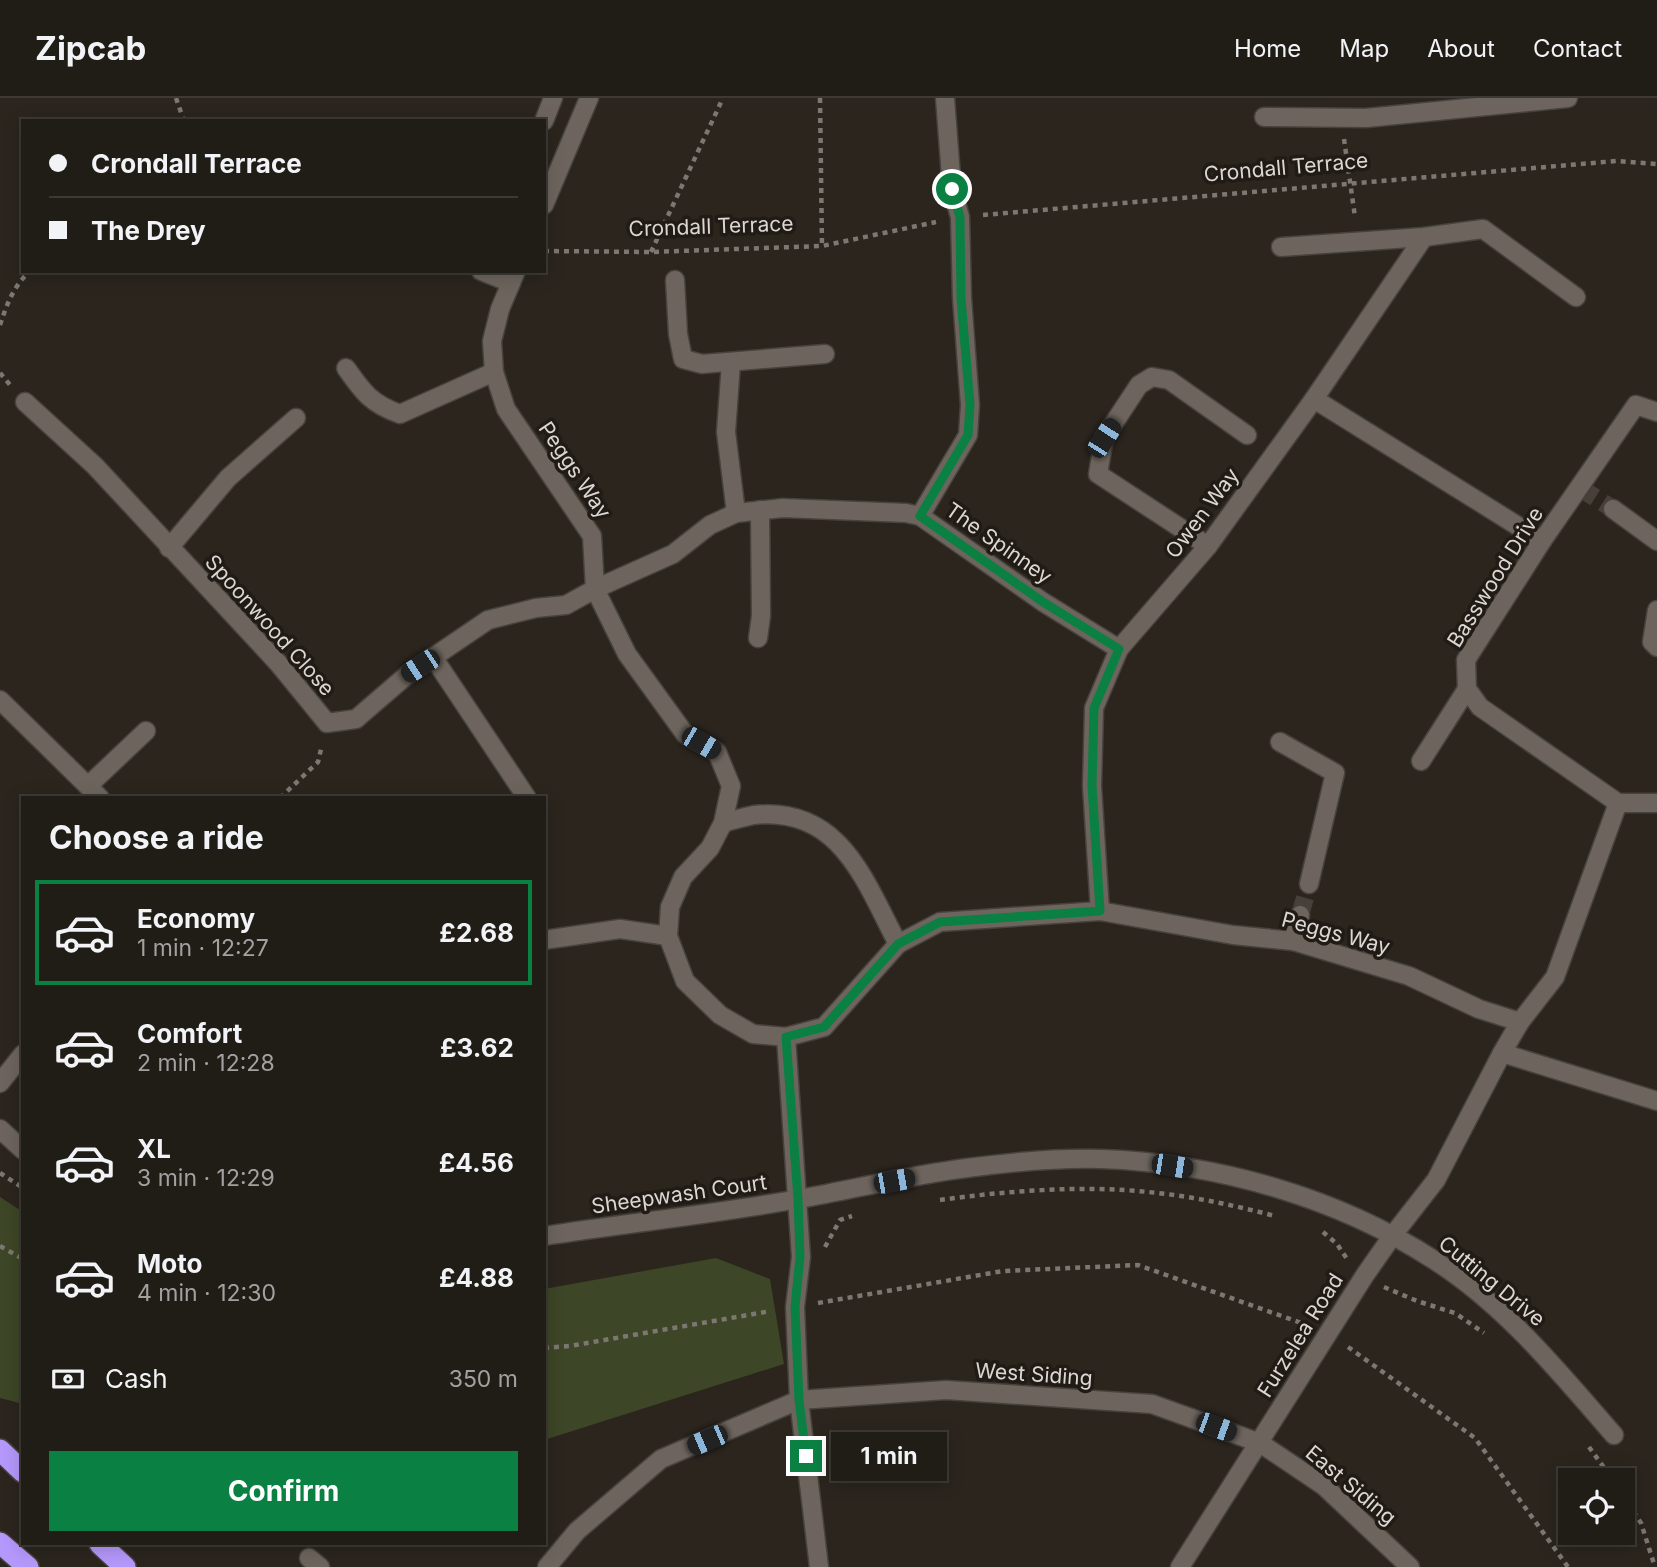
<!DOCTYPE html>
<html lang="en">
<head>
<meta charset="utf-8">
<style>
	:root { --surface:#201c16; --page:#28251f; --text:#f1f3f6; --muted:#a2a1a1; --line:#3d3a35; --accent:#0b8043 }
	body { margin:0; font-family:Inter,sans-serif; background:var(--page); color:var(--text); height:100vh; display:flex; flex-direction:column; font-size:26px; white-space:nowrap }
	* { box-sizing:border-box; margin:0 }
	p { font-size:23px; color:var(--muted) }
	.icon { flex:none; width:38px; height:38px; fill:none; stroke:currentColor; stroke-width:2; stroke-linecap:round; stroke-linejoin:round }
	.map { position:relative; flex:1; overflow:hidden }
	.sheet { position:absolute; left:21px; top:698px; width:525px; height:749px; display:flex; flex-direction:column; background:var(--surface); border-radius:0px; box-shadow:0 4px 18px #0003,0 0 0 2px var(--line) }
	.sheet>* { flex:none }
	.banner { position:absolute; left:21px; top:21px; width:525px; height:154px; border-radius:0px; box-shadow:0 4px 18px #0003,0 0 0 2px var(--line); display:grid; align-content:center; height:154px; padding:0 28px; background:var(--surface) }
	.tools { position:absolute; left:1558px; top:1370px; display:grid; gap:14px }
	.tools a { display:grid; place-items:center; width:77px; height:77px; border-radius:0px; background:var(--surface); box-shadow:0 4px 18px #0003,0 0 0 2px var(--line); font-size:35px }
	.end { position:absolute; width:32px; height:32px; margin:-16px; border:9px solid #0b8043; background:#fff; box-shadow:0 0 0 4px #fff }
	.from { border-radius:50% }
	.bubble { position:absolute; height:49px; border-radius:0px; background:var(--surface); box-shadow:0 4px 18px #0003,0 0 0 2px var(--line); font-size:23px; font-weight:700; line-height:49px; text-align:center }
	.car { position:absolute; width:21px; height:42px; margin:-21px -10px; border-radius:9px; box-shadow:0 0 5px 2px #0007; background:linear-gradient(#222 24%,#8ab4d8 0 40%,#222 0 76%,#8ab4d8 0 86%,#222 0) }
	.banner b { display:flex; align-items:center; gap:24px; height:66px; font-size:26px }
	.banner b+b { border-top:2px solid var(--line) }
	.banner i { width:18px; height:18px; background:var(--text) }
	ul { padding:0; list-style:none }
	li { display:flex; align-items:center; gap:21px; height:105px; margin:0 14px 10px; padding:0 14px; border:4px solid transparent; border-radius:0px }
	li div { flex:1 }
	li b { display:block; font-size:26px }
	li em { font-style:normal; font-weight:700 }
	li.selected { border-color:var(--accent) }
	li>.icon { width:63px; height:63px; stroke-width:1.5 }
	h2 { padding:0 28px; font-size:32px; line-height:84px }
	.pay { display:flex; align-items:center; gap:18px; height:77px; padding:0 28px; font-size:26px }
	.pay p { margin-inline-start:auto }
	.primary-button { display:flex; gap:14px; margin-top:auto; padding:14px 28px }
	.primary-button a { flex:1; height:80px; border-radius:0px; background:var(--accent); color:#fff; font-size:28px; font-weight:700; line-height:80px; text-align:center }
	header { display:flex; align-items:center; gap:42px; box-sizing:border-box; height:98px; padding:0 35px; background:var(--surface); border-bottom:2px solid var(--line) }
	header strong { font-size:33px }
	nav { display:flex; gap:38px; margin-inline-start:auto; font-size:24px }
	.map>svg:first-child { display:block }
</style>
</head>
<body>
<header>
<strong>Zipcab</strong>
<nav><a>Home</a><a>Map</a><a>About</a><a>Contact</a></nav>
</header>
<div class="map">
<svg width="1657" height="1469" viewBox="0 0 1657 1469">
	<rect width="100%" height="100%" fill="#2b251e"/>
	<g fill="#3d4626">
		<path d="M0 1099 23 1114V1306L0 1300Z"/>
		<path d="M716 1160 770 1181 784 1266 544 1342V1191Z"/>
	</g>
	<g fill="none" stroke-linecap="round" stroke-linejoin="round">
		<g stroke="#464039" stroke-width="18" stroke-dasharray="18 9" stroke-linecap="butt">
			<path d="M1580 390 1613 411"/>
			<path d="M1300 817 1309 786"/>
		</g>
		<g stroke="#47423d" stroke-width="21">
			<g id="minor">
				<path d="M1264 19 1366 20 1568 0"/>
				<path d="M544 23 553 0"/>
				<path d="M544 107 589 0"/>
				<path d="M1281 149 1424 139 1483 131 1576 199"/>
				<path d="M481 173 511 185"/>
				<path d="M516 173 500 211 492 243 494 274 506 311 592 438 595 491 627 556 685 636 717 654 731 688 723 725 710 750 683 779 670 809 668 838 685 883 720 917 753 936 786 939 824 929 898 846 940 824 1100 813 1233 837 1293 843 1409 878 1479 911 1520 924"/>
				<path d="M675 182 678 236 683 261 702 266 825 256"/>
				<path d="M731 265 726 334 736 415"/>
				<path d="M346 270C363 294 371 306 400 316L494 274"/>
				<path d="M1314 301 1542 443"/>
				<path d="M25 304 95 368 278 565 327 625 356 621 407 577 488 522 536 510 566 507 595 491 673 456 710 427 736 415 783 410 906 415 920 418 1043 504 1119 551 1094 610 1092 688 1100 813"/>
				<path d="M1657 314 1636 307 1542 443 1466 562 1467 591 1480 609 1618 705H1657"/>
				<path d="M1613 411 1657 443"/>
				<path d="M920 418 968 337 970 307 962 200 960 119 952 91 945 0"/>
				<path d="M1208 448 1098 376 1104 340 1139 287 1152 279 1169 282 1247 337"/>
				<path d="M169 450 228 380 296 320"/>
				<path d="M1657 512 1652 544 1657 549"/>
				<path d="M758 540 761 518 760 412"/>
				<path d="M1119 551 1208 448 1314 301 1424 139"/>
				<path d="M433 559 527 700"/>
				<path d="M0 602 100 700"/>
				<path d="M1280 644 1335 675 1309 786"/>
				<path d="M1421 663 1467 591"/>
				<path d="M88 688 146 633"/>
				<path d="M723 725C733 722 744 719 754 717 841 708 865 784 898 846"/>
				<path d="M544 842 620 831 668 838"/>
				<path d="M1293 843 1300 817"/>
				<path d="M786 939 801 1159 795 1209 799 1302 819 1469"/>
				<path d="M1502 955 1657 1003"/>
				<path d="M0 985 23 956"/>
				<path d="M0 1031 23 1052"/>
				<path d="M544 1138C629 1125 715 1116 799 1101 855 1091 911 1077 967 1070 1011 1064 1057 1060 1101 1061 1216 1065 1337 1099 1434 1162 1505 1207 1559 1274 1614 1337"/>
				<path d="M309 1460 320 1469"/>
				<path d="M547 1469 577 1433 661 1361 799 1302 946 1292 1152 1306 1260 1345 1324 1388 1410 1469"/>
				<path d="M1180 1469 1365 1177 1393 1137 1436 1082 1502 955 1520 924 1555 879 1618 705"/>
			</g>
		</g>
		<g stroke="#47423d" stroke-width="24">
			<g id="highway">
				<path d="M0 1352 23 1374"/>
				<path d="M0 1445 28 1469"/>
				<path d="M100 1446 125 1469"/>
			</g>
		</g>
		<g stroke="#7d7772" stroke-width="4.5" stroke-dasharray="5 5" stroke-linecap="butt">
			<path d="M176 0 184 23"/>
			<path d="M820 0 822 148"/>
			<path d="M1344 41 1355 119"/>
			<path d="M983 117 1616 63 1657 66"/>
			<path d="M544 153 651 154 822 148 936 124"/>
			<path d="M651 154 723 0"/>
			<path d="M0 227C7 206 13 189 30 173"/>
			<path d="M0 275 11 288"/>
			<path d="M280 700 318 664 322 647"/>
			<path d="M0 1075 23 1090"/>
			<path d="M940 1102C1005 1093 1083 1087 1148 1094 1191 1098 1233 1107 1275 1118"/>
			<path d="M1323 1134 1337 1146 1347 1161"/>
			<path d="M0 1148 23 1161"/>
			<path d="M825 1149 840 1122 852 1118"/>
			<path d="M1384 1189 1417 1203 1455 1215 1484 1235"/>
			<path d="M818 1205 1003 1173 1138 1167 1307 1227"/>
			<path d="M1348 1249 1475 1340 1568 1469"/>
			<path d="M544 1250 570 1248 771 1213"/>
			<path d="M1589 1349 1613 1382"/>
			<path d="M1622 1397 1641 1425 1655 1469"/>
		</g>
		<use href="#minor" stroke="#6d655d" stroke-width="18"/>
		<use href="#highway" stroke="#b598fb" stroke-width="21"/>
	</g>
	<g fill="none" stroke-linecap="round" stroke-linejoin="round">
		<path stroke="#0b8043" stroke-width="9" d="M806 1358 799 1302 795 1209 800 1159 798 1101 786 939 824 929 898 846 940 824 1100 813 1092 688 1094 610 1119 551 1043 504 920 418 968 337 970 307 961 200 960 119 952 91"/>
	</g>
	<g text-anchor="middle" dominant-baseline="central" stroke-width="7" stroke-linejoin="round" paint-order="stroke">
		<g font-size="21" fill="#dcd7d3" stroke="#211b15">
			<text transform="translate(1286 69) rotate(-5)">Crondall Terrace</text>
			<text transform="translate(711 128) rotate(-2)">Crondall Terrace</text>
			<text transform="translate(575 372) rotate(56)">Peggs Way</text>
			<text transform="translate(1202 415) rotate(-53)">Owen Way</text>
			<text transform="translate(999 445) rotate(35)">The Spinney</text>
			<text transform="translate(1495 479) rotate(-58)">Basswood Drive</text>
			<text transform="translate(270 527) rotate(48)">Spoonwood Close</text>
			<text transform="translate(1336 835) rotate(15)">Peggs Way</text>
			<text transform="translate(679 1096) rotate(-8)">Sheepwash Court</text>
			<text transform="translate(1492 1183) rotate(39)">Cutting Drive</text>
			<text transform="translate(1300 1237) rotate(-58)">Furzelea Road</text>
			<text transform="translate(1034 1276) rotate(4)">West Siding</text>
			<text transform="translate(1351 1387) rotate(40)">East Siding</text>
		</g>
	</g>
</svg>
<div class="tools">
<a><svg class="icon" aria-label="locate" viewBox="0 0 24 24"><circle cx="12" cy="12" r="6"/><path d="M12 2v4M12 18v4M2 12h4M18 12h4"/></svg></a>
</div>
<i class="end from" style="left:952px;top:91px"></i>
<i class="end" style="left:806px;top:1358px"></i>
<div class="bubble" style="left:831px;top:1334px;width:116px">1 min</div>
<i class="car" style="left:1104px;top:340px;rotate:33deg"></i>
<i class="car" style="left:420px;top:568px;rotate:237deg"></i>
<i class="car" style="left:701px;top:645px;rotate:120deg"></i>
<i class="car" style="left:1172px;top:1068px;rotate:99deg"></i>
<i class="car" style="left:894px;top:1083px;rotate:80deg"></i>
<i class="car" style="left:1216px;top:1329px;rotate:110deg"></i>
<i class="car" style="left:707px;top:1342px;rotate:247deg"></i>
<div class="banner">
<b><i class="from"></i>Crondall Terrace</b>
<b><i></i>The Drey</b>
</div>
<section class="sheet">
<h2>Choose a ride</h2>
<ul>
<li class="selected"><svg class="icon" aria-label="car" viewBox="0 0 24 24"><path d="M5 17H2v-5l4-1 3-4h7l3 4 3 1v5h-3M9 17h6M6 11h13"/><circle cx="7" cy="17" r="2"/><circle cx="17" cy="17" r="2"/></svg><div><b>Economy</b><p>1 min · 12:27</p></div><em>£2.68</em></li>
<li><svg class="icon" aria-label="car" viewBox="0 0 24 24"><path d="M5 17H2v-5l4-1 3-4h7l3 4 3 1v5h-3M9 17h6M6 11h13"/><circle cx="7" cy="17" r="2"/><circle cx="17" cy="17" r="2"/></svg><div><b>Comfort</b><p>2 min · 12:28</p></div><em>£3.62</em></li>
<li><svg class="icon" aria-label="car" viewBox="0 0 24 24"><path d="M5 17H2v-5l4-1 3-4h7l3 4 3 1v5h-3M9 17h6M6 11h13"/><circle cx="7" cy="17" r="2"/><circle cx="17" cy="17" r="2"/></svg><div><b>XL</b><p>3 min · 12:29</p></div><em>£4.56</em></li>
<li><svg class="icon" aria-label="car" viewBox="0 0 24 24"><path d="M5 17H2v-5l4-1 3-4h7l3 4 3 1v5h-3M9 17h6M6 11h13"/><circle cx="7" cy="17" r="2"/><circle cx="17" cy="17" r="2"/></svg><div><b>Moto</b><p>4 min · 12:30</p></div><em>£4.88</em></li>
</ul>
<div class="pay"><svg class="icon" aria-label="cash" viewBox="0 0 24 24"><path d="M3 7h18v10H3z"/><circle cx="12" cy="12" r="2"/></svg>Cash<p>350 m</p></div>
<div class="primary-button"><a>Confirm</a></div>
</section>
</div>
</body>
</html>
